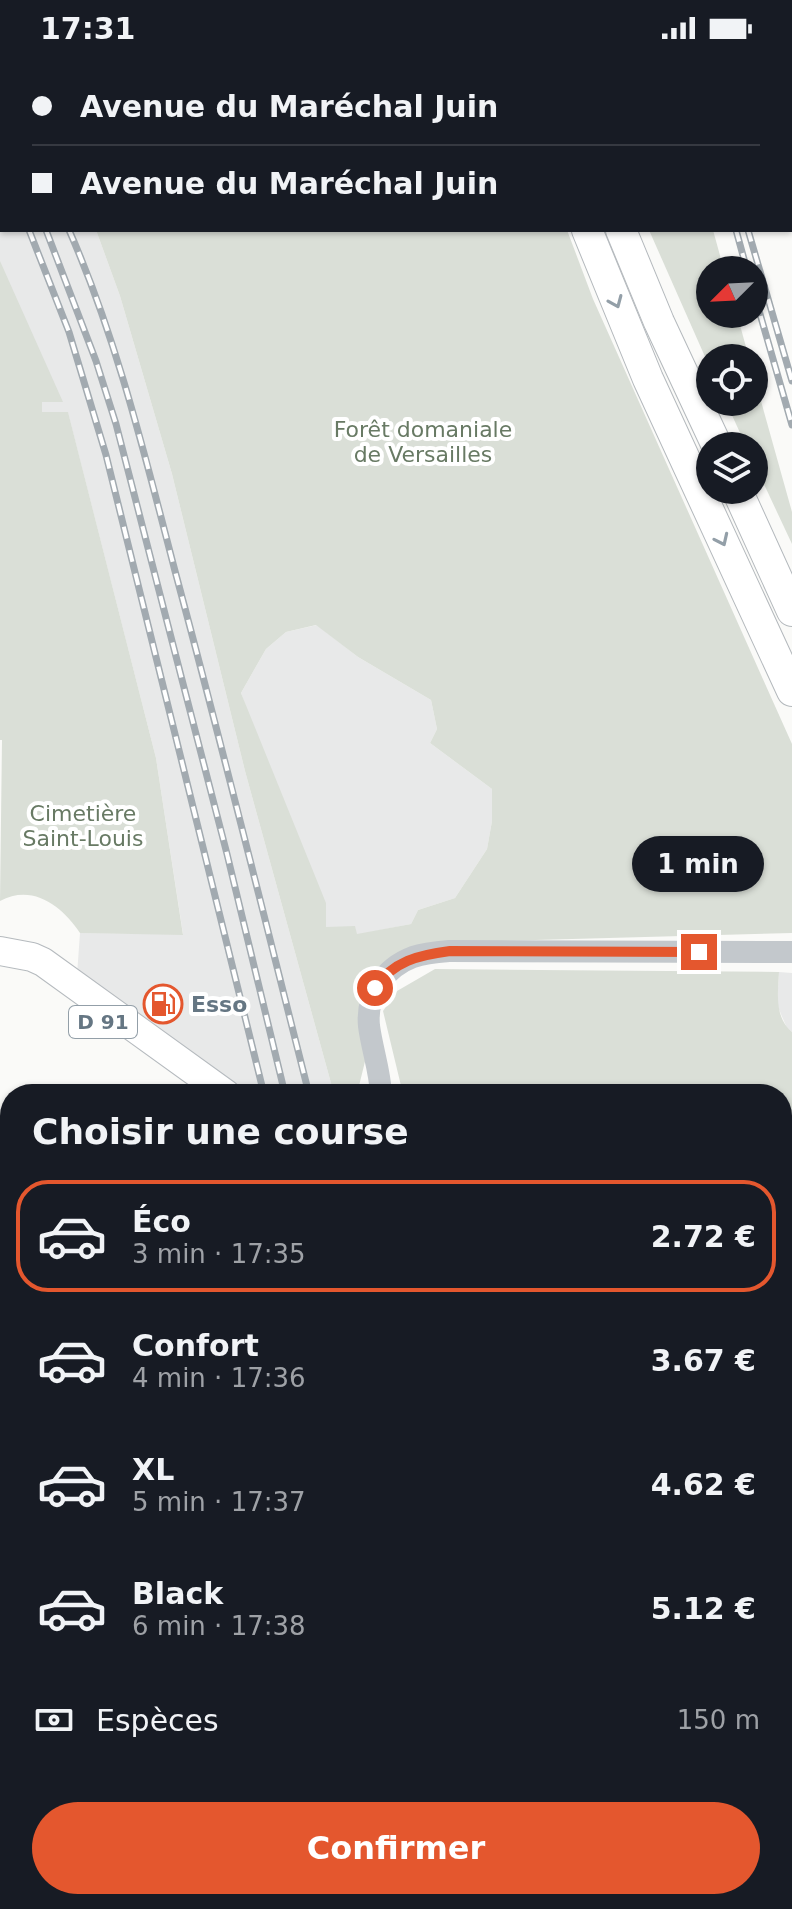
<!DOCTYPE html>
<html lang="fr">
<head>
<meta charset="utf-8">
<style>
	:root { --surface:#171b24; --page:#242831; --text:#f1f3f6; --muted:#9ea1a6; --line:#363941; --accent:#e4572e }
	body { margin:0; font-family:"DejaVu Sans",sans-serif; background:var(--page); color:var(--text); height:100vh; display:flex; flex-direction:column; font-size:30px; white-space:nowrap }
	* { box-sizing:border-box; margin:0 }
	p { font-size:26px; color:var(--muted) }
	.icon { flex:none; width:44px; height:44px; fill:none; stroke:currentColor; stroke-width:2; stroke-linecap:round; stroke-linejoin:round }
	.map { position:relative; flex:1; overflow:hidden }
	.sheet { position:absolute; left:0px; top:1028px; width:792px; height:826px; display:flex; flex-direction:column; background:var(--surface); border-radius:32px 32px 0 0; box-shadow:0 2px 6px #0004 }
	.sheet>* { flex:none }
	.banner { position:absolute; left:0px; top:0px; width:792px; height:176px; box-shadow:0 2px 6px #0004; display:grid; align-content:center; height:176px; padding:0 32px; background:var(--surface) }
	.needle { width:52px; rotate:246deg }
	.fabs { position:absolute; left:696px; top:200px; display:grid; gap:16px }
	.fabs a { display:grid; place-items:center; width:72px; height:72px; border-radius:50%; background:var(--surface); box-shadow:0 2px 6px #0004; font-size:40px }
	.end { position:absolute; width:36px; height:36px; margin:-18px; border:10px solid #e4572e; background:#fff; box-shadow:0 0 0 4px #fff }
	.from { border-radius:50% }
	.bubble { position:absolute; height:56px; border-radius:28px; background:var(--surface); box-shadow:0 2px 6px #0004; font-size:26px; font-weight:800; line-height:56px; text-align:center }
	.banner b { display:flex; align-items:center; gap:28px; height:76px; font-size:30px }
	.banner b+b { border-top:2px solid var(--line) }
	.banner i { width:20px; height:20px; background:var(--text) }
	ul { padding:0; list-style:none }
	li { display:flex; align-items:center; gap:24px; height:112px; margin:0 16px 12px; padding:0 16px; border:4px solid transparent; border-radius:32px }
	li div { flex:1 }
	li b { display:block; font-size:30px }
	li em { font-style:normal; font-weight:800 }
	li.on { border-color:var(--accent) }
	li>.icon { width:72px; height:72px; stroke-width:1.5 }
	h2 { padding:0 32px; font-size:36px; line-height:96px }
	.pay { display:flex; align-items:center; gap:20px; height:88px; padding:0 32px; font-size:30px }
	.pay p { margin-inline-start:auto }
	.button { display:flex; gap:16px; margin-top:auto; padding:16px 32px }
	.button a { flex:1; height:92px; border-radius:48px; background:var(--accent); color:#fff; font-size:32px; font-weight:800; line-height:92px; text-align:center }
	.status { display:flex; justify-content:space-between; align-items:center; height:56px; padding:0 40px; background:var(--surface); direction:ltr }
	.status svg { height:22px; fill:currentColor }
	.map>svg:first-child { display:block }
</style>
</head>
<body>
<div class="status"><b>17:31</b><svg viewBox="0 0 49 12"><path d="M0 12V9h3v3zM5 12V6h3v6zM10 12V3h3v9zM15 12V0h3v12zM26 1h20v11H26zM47 4h2v5h-2z"/></svg></div>
<div class="map">
<svg width="792" height="1853" viewBox="0 0 792 1853">
	<rect width="100%" height="100%" fill="#fafaf8"/>
	<g fill="#e8e9e9">
		<path d="M0 0H13L14 2H2V174H96L120 240 172 418 245 715 334 1038H240L77 919 80 877 183 878 156 702 68 357H0Z"/>
		<path d="M317 569 358 601 431 644 437 673 430 687 492 733V765L487 793 455 842 418 854 411 868 356 879 326 871 241 637 266 593 286 576Z"/>
		<path d="M779 916 792 917V976L787 972 777 949Z"/>
		<path d="M402 1844H500L501 1853H402Z"/>
	</g>
	<g fill="#dadfd7" fill-rule="evenodd">
		<path d="M105 0H403L401 2H107Z"/>
		<path d="M96 174H567L593 243 792 688V877L427 887 389 908 357 1038H334L245 715 172 418 120 240ZM316 569 358 601 431 644 437 673 430 687 492 733V765L487 793 455 842 418 854 411 868 357 878 355 870 326 871V847L241 637 266 593 286 576Z"/>
		<path d="M649 174H713L724 214H710V258H737L749 302H710V312Z"/>
		<path d="M0 205 63 346H42V356H68L156 702 183 879 80 877C63 851 33 827 0 845L2 684H0Z"/>
		<path d="M754 320 792 456V488L754 407V390H746L726 346H754Z"/>
		<path d="M435 913 779 916C778 937 774 961 792 976V1452L782 1444V1038H403L383 955 397 935Z"/>
		<path d="M0 1108 10 1116V1844H402V1853H0Z"/>
		<path d="M782 1485 792 1492V1853H501L500 1844H782Z"/>
	</g>
	<g fill="none" stroke-linecap="round" stroke-linejoin="round">
		<g stroke="#b5babe" stroke-width="30">
			<g id="primary">
				<path d="M0 895 32 901 43 906 226 1038"/>
				<path d="M782 1471 792 1478"/>
			</g>
		</g>
		<g stroke="#b4b9bd" stroke-width="32">
			<g id="trunk">
				<path d="M521 0 522 2"/>
				<path d="M555 0V2"/>
				<path d="M587 174 648 323 792 635"/>
				<path d="M621 174 659 266 717 390"/>
				<path d="M737 434 792 555"/>
			</g>
		</g>
		<g stroke="#c3c8cc" stroke-width="22">
			<path d="M80 0 82 2"/>
			<path d="M423 2 425 0"/>
			<path d="M381 1038C380 1015 372 993 369 970 366 939 384 912 413 901 425 897 438 896 450 895L792 896"/>
		</g>
		<use href="#primary" stroke="#fff" stroke-width="28"/>
		<use href="#trunk" stroke="#fff" stroke-width="30"/>
		<g stroke="#a2aab0" stroke-width="7">
			<g id="rail">
				<path d="M0 37 2 40"/>
				<path d="M0 61 2 65"/>
				<path d="M0 79 2 83"/>
				<path d="M0 96 2 100"/>
				<path d="M0 114 2 118"/>
				<path d="M29 174 69 276 106 399 264 1038"/>
				<path d="M46 174 96 305 116 368 227 798 285 1038"/>
				<path d="M69 174C117 283 145 400 175 515 222 689 265 864 309 1038"/>
				<path d="M736 174 747 214"/>
				<path d="M748 174 792 325"/>
				<path d="M754 237 792 369"/>
				<path d="M415 1844V1853"/>
				<path d="M434 1844 435 1853"/>
				<path d="M488 1853V1844"/>
			</g>
		</g>
		<use href="#rail" stroke="#fff" stroke-width="4" stroke-dasharray="12" stroke-linecap="butt"/>
	</g>
	<defs><path id="oneway-chevron" d="M-2-3.5L2.5 0L-2 3.5" fill="none" stroke-width="1.6" stroke-linecap="round" stroke-linejoin="round" transform="scale(2)"/></defs>
	<g stroke="#939fa8">
		<use href="#oneway-chevron" transform="translate(616 246) rotate(67)"/>
		<use href="#oneway-chevron" transform="translate(722 484) rotate(65)"/>
	</g>
	<g fill="none" stroke-linecap="round" stroke-linejoin="round">
		<path stroke="#e4572e" stroke-width="10" d="M375 932C393 905 419 899 450 895L699 896"/>
	</g>
	<defs>
		<g id="fuel-ring" transform="scale(2)"><circle r="9.5" fill="#fff" stroke="#e4572e" stroke-width="1.5"/><path d="M-5.5-6h7V0h2V4h1.3V-2.5L3-4.5l.8-.8L6-3V5H2.5V1h-1V6h-7ZM-4.2-4.7v3.2H.2V-4.7Z" fill="#e4572e"/></g>
	</defs>
	<g fill-rule="evenodd">
		<use href="#fuel-ring" x="163" y="948"/>
	</g>
	<g text-anchor="middle" dominant-baseline="central" stroke-width="8" stroke-linejoin="round" paint-order="stroke">
		<rect fill="#fff" stroke="#939fa8" stroke-width="2" x="69" y="950" width="68" height="32" rx="6"/>
		<g font-size="20" font-weight="bold" fill="#657683">
			<text x="103" y="966">D 91</text>
		</g>
		<g font-size="22" fill="#687a64" stroke="#fff">
			<text x="423" y="373">Forêt domaniale<tspan x="423" dy="25">de Versailles</tspan></text>
			<text x="83" y="757">Cimetière<tspan x="83" dy="25">Saint-Louis</tspan></text>
		</g>
		<g font-size="22" font-weight="bold" fill="#657683" stroke="#fff" text-anchor="start">
			<text x="191" y="948">Esso</text>
		</g>
	</g>
</svg>
<div class="fabs">
<a><svg class="needle" viewBox="-14 -14 28 28"><path d="M0-13l5 13h-10z" fill="#e53935"/><path d="M0 13l5-13h-10z" fill="#9ea1a6"/></svg></a>
<a><svg class="icon" aria-label="locate" viewBox="0 0 24 24"><circle cx="12" cy="12" r="6"/><path d="M12 2v4M12 18v4M2 12h4M18 12h4"/></svg></a>
<a><svg class="icon" aria-label="layers" viewBox="0 0 24 24"><path d="M12 4l9 5-9 5-9-5zM3 14l9 5 9-5"/></svg></a>
</div>
<i class="end from" style="left:375px;top:932px"></i>
<i class="end" style="left:699px;top:896px"></i>
<div class="bubble" style="left:632px;top:780px;width:132px">1 min</div>
<div class="banner">
<b><i class="from"></i>Avenue du Maréchal Juin</b>
<b><i></i>Avenue du Maréchal Juin</b>
</div>
<section class="sheet">
<h2>Choisir une course</h2>
<ul>
<li class="on"><svg class="icon" aria-label="car" viewBox="0 0 24 24"><path d="M5 17H2v-5l4-1 3-4h7l3 4 3 1v5h-3M9 17h6M6 11h13"/><circle cx="7" cy="17" r="2"/><circle cx="17" cy="17" r="2"/></svg><div><b>Éco</b><p>3 min · 17:35</p></div><em>2.72 €</em></li>
<li><svg class="icon" aria-label="car" viewBox="0 0 24 24"><path d="M5 17H2v-5l4-1 3-4h7l3 4 3 1v5h-3M9 17h6M6 11h13"/><circle cx="7" cy="17" r="2"/><circle cx="17" cy="17" r="2"/></svg><div><b>Confort</b><p>4 min · 17:36</p></div><em>3.67 €</em></li>
<li><svg class="icon" aria-label="car" viewBox="0 0 24 24"><path d="M5 17H2v-5l4-1 3-4h7l3 4 3 1v5h-3M9 17h6M6 11h13"/><circle cx="7" cy="17" r="2"/><circle cx="17" cy="17" r="2"/></svg><div><b>XL</b><p>5 min · 17:37</p></div><em>4.62 €</em></li>
<li><svg class="icon" aria-label="car" viewBox="0 0 24 24"><path d="M5 17H2v-5l4-1 3-4h7l3 4 3 1v5h-3M9 17h6M6 11h13"/><circle cx="7" cy="17" r="2"/><circle cx="17" cy="17" r="2"/></svg><div><b>Black</b><p>6 min · 17:38</p></div><em>5.12 €</em></li>
</ul>
<div class="pay"><svg class="icon" aria-label="cash" viewBox="0 0 24 24"><path d="M3 7h18v10H3z"/><circle cx="12" cy="12" r="2"/></svg>Espèces<p>150 m</p></div>
<div class="button"><a>Confirmer</a></div>
</section>
</div>
</body>
</html>
